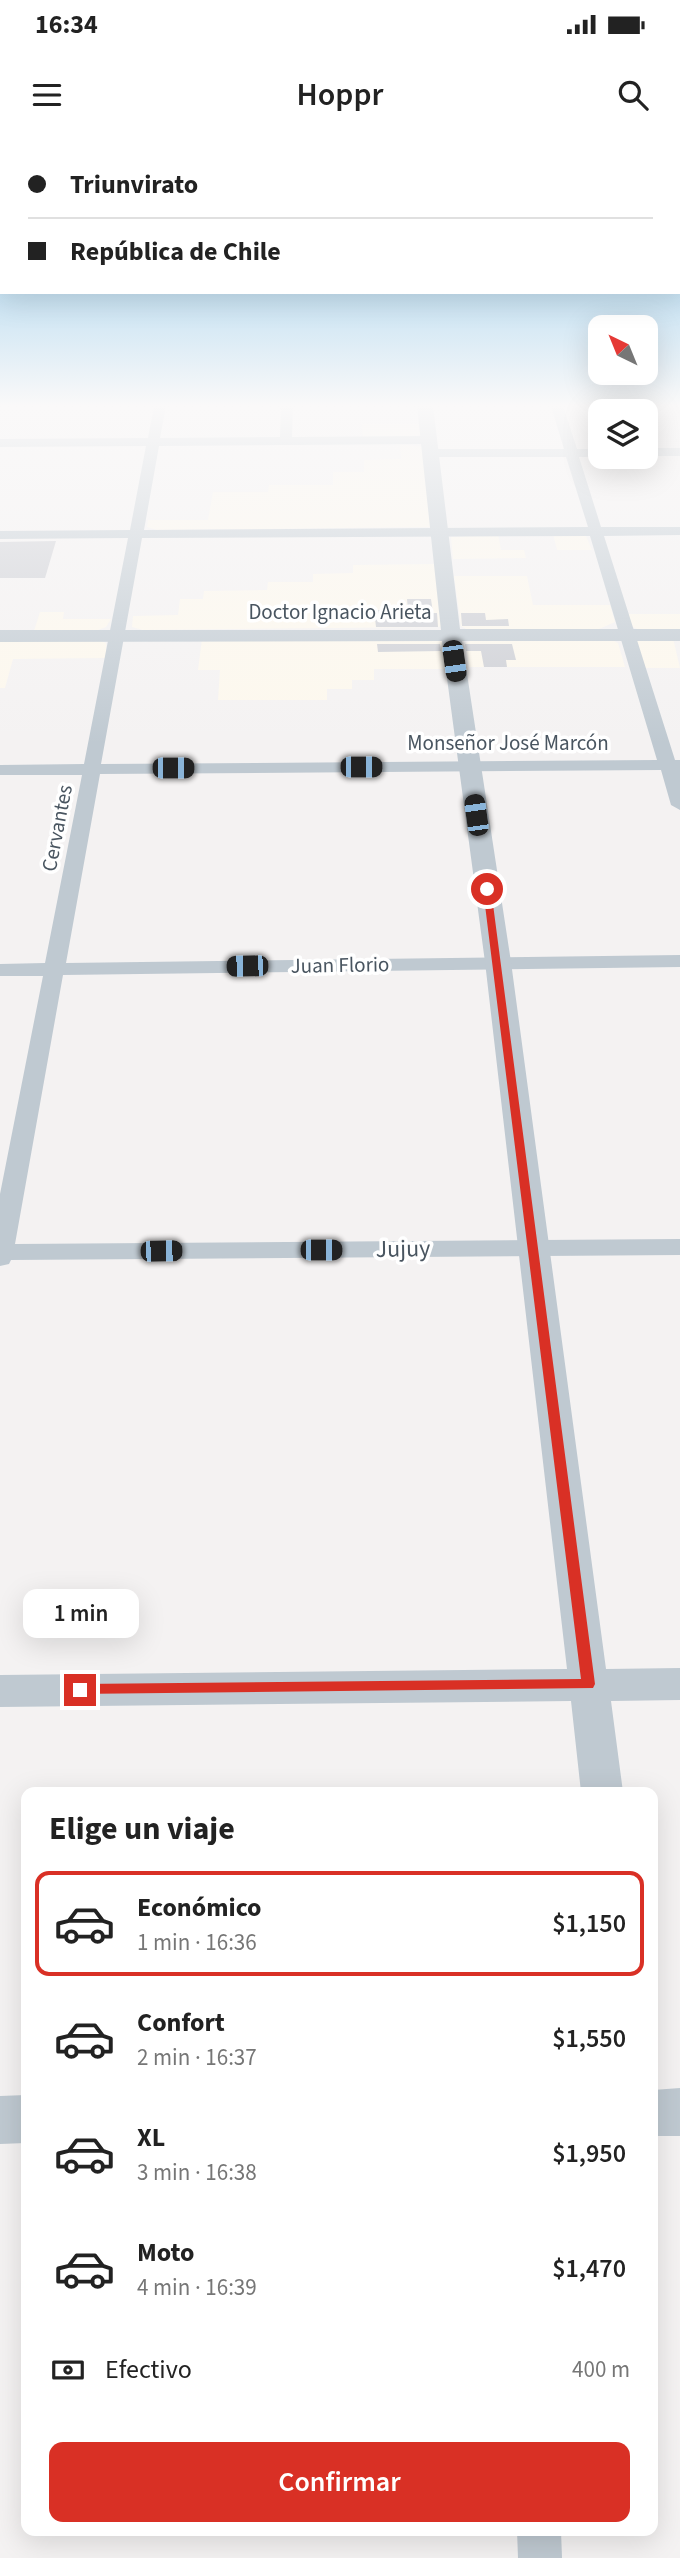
<!DOCTYPE html>
<html lang="es">
<head>
<meta charset="utf-8">
<style>
	:root { --surface:#fff; --page:#f2f2f2; --text:#222; --muted:#767676; --line:#e0e0e0; --accent:#d93025 }
	body { margin:0; font-family:"Source Sans 3",sans-serif; background:var(--page); color:var(--text); height:100vh; display:flex; flex-direction:column; font-size:26px; white-space:nowrap }
	* { box-sizing:border-box; margin:0 }
	p { font-size:23px; color:var(--muted) }
	.icon { flex:none; width:38px; height:38px; fill:none; stroke:currentColor; stroke-width:2; stroke-linecap:round; stroke-linejoin:round }
	.map { position:relative; flex:1; overflow:hidden }
	.details { position:absolute; left:21px; top:1647px; width:637px; height:749px; display:flex; flex-direction:column; background:var(--surface); border-radius:14px; box-shadow:0 7px 28px #0002 }
	.details>* { flex:none }
	.top-card { position:absolute; left:0px; top:0px; width:681px; height:154px; box-shadow:0 7px 28px #0002; display:grid; align-content:center; height:154px; padding:0 28px; background:var(--surface) }
	.needle { width:46px; rotate:317deg }
	.buttons { position:absolute; left:588px; top:175px; display:grid; gap:14px }
	.buttons a { display:grid; place-items:center; width:70px; height:70px; border-radius:14px; background:var(--surface); box-shadow:0 7px 28px #0002; font-size:35px }
	.end { position:absolute; width:32px; height:32px; margin:-16px; border:9px solid #d93025; background:#fff; box-shadow:0 0 0 4px #fff }
	.from { border-radius:50% }
	.bubble { position:absolute; height:49px; border-radius:14px; background:var(--surface); box-shadow:0 7px 28px #0002; font-size:23px; font-weight:600; line-height:49px; text-align:center }
	.car { position:absolute; width:21px; height:42px; margin:-21px -10px; border-radius:9px; box-shadow:0 0 5px 2px #0007; background:linear-gradient(#222 24%,#8ab4d8 0 40%,#222 0 76%,#8ab4d8 0 86%,#222 0) }
	.top-card b { display:flex; align-items:center; gap:24px; height:66px; font-size:26px }
	.top-card b+b { border-top:2px solid var(--line) }
	.top-card i { width:18px; height:18px; background:var(--text) }
	ul { padding:0; list-style:none }
	li { display:flex; align-items:center; gap:21px; height:105px; margin:0 14px 10px; padding:0 14px; border:4px solid transparent; border-radius:14px }
	li div { flex:1 }
	li b { display:block; font-size:26px }
	li em { font-style:normal; font-weight:600 }
	li.on { border-color:var(--accent) }
	li>.icon { width:63px; height:63px; stroke-width:1.5 }
	h2 { padding:0 28px; font-size:32px; line-height:84px }
	.pay { display:flex; align-items:center; gap:18px; height:77px; padding:0 28px; font-size:26px }
	.pay p { margin-inline-start:auto }
	.button { display:flex; gap:14px; margin-top:auto; padding:14px 28px }
	.button a { flex:1; height:80px; border-radius:14px; background:var(--accent); color:#fff; font-size:28px; font-weight:600; line-height:80px; text-align:center }
	.status { display:flex; justify-content:space-between; align-items:center; height:49px; padding:0 35px; background:var(--surface); direction:ltr }
	.status svg { height:19px; fill:currentColor }
	header { display:flex; justify-content:space-between; align-items:center; height:91px; padding:0 28px; background:var(--surface); font-size:32px; font-weight:600 }
	.map>svg:first-child { display:block }
</style>
</head>
<body>
<div class="status"><b>16:34</b><svg viewBox="0 0 49 12"><path d="M0 12V9h3v3zM5 12V6h3v6zM10 12V3h3v9zM15 12V0h3v12zM26 1h20v11H26zM47 4h2v5h-2z"/></svg></div>
<header><svg class="icon" aria-label="menu" viewBox="0 0 24 24"><path d="M4 6h16M4 12h16M4 18h16"/></svg>Hoppr<svg class="icon" aria-label="search" viewBox="0 0 24 24"><circle cx="10" cy="10" r="6"/><path d="M15 15l6 6"/></svg></header>
<div class="map">
<svg width="680" height="2418" viewBox="0 0 680 2418">
	<rect width="100%" height="100%" fill="#f4f2f2"/>
	<g fill="#fdf8ed">
		<path d="M362 284H419L420 295 363 300Z"/>
		<path d="M400 304 423 307 430 387 157 390 147 387 148 380H208L213 352H268L269 345H333V332H364V320L401 319Z"/>
		<path d="M498 394 501 410H524L526 418 453 419 451 397Z"/>
		<path d="M553 394 586 396 592 410H557Z"/>
		<path d="M437 424 442 486 438 487 143 490 132 487 133 476 178 475 180 459H203L204 451 267 450 268 442H313V434L353 433V425Z"/>
		<path d="M454 436H527L533 465H610L615 482 599 489H466L461 486Z"/>
		<path d="M40 472H64L63 479H111L106 487 98 490 34 491Z"/>
		<path d="M628 474H680V490L637 489 631 486Z"/>
		<path d="M673 498 680 528H645L637 501Z"/>
		<path d="M96 499 106 503V518L13 519 5 548H0V500Z"/>
		<path d="M202 499H447L450 529H374V540H352V549H327V560H218L220 530H198Z"/>
		<path d="M475 499H610L618 503 625 527H469L466 503Z"/>
	</g>
	<g fill="#ccced4">
		<path d="M56 401 45 438H0V402Z"/>
		<path d="M407 459H431L433 473H437L438 487H376L374 470H408Z"/>
		<path d="M461 473H485L486 480 508 479 509 486H462Z"/>
		<path d="M377 504H440L441 511 378 512Z"/>
		<path d="M465 504H512L516 520H506L507 527H484L481 511H466Z"/>
	</g>
	<g fill="none" stroke-linecap="round" stroke-linejoin="round">
		<g fill="#bfc9d1" fill-rule="evenodd">
			<path d="M154 266H166L160 298 280 297 281 266H293L292 297 428 296 434 300 428 304 159 306 144 390 588 387 566 317H430L424 313 430 309H564L551 266H563L577 309H600V317H579L601 387H680V395L604 396 675 620H680V670L671 665 661 630 100 634 66 823 680 815V827L63 835 15 1104 680 1099V1115L11 1120 9 1124 0 1126V1054L43 836H0V824L45 823 82 635H0V625L84 624 128 398 0 399V391L130 390 146 306 0 307V299L148 298ZM590 396 657 620 101 624 142 398Z"/>
			<rect x="646" y="308" width="34" height="8"/>
			<path d="M517 2390H561L562 2418H518Z"/>
		</g>
		<g fill="#bfc9d1" fill-rule="evenodd">
			<path d="M417 266H433L460 489H680V501H462L511 822 606 1529 680 1528V1560L611 1561 623 1652H581L571 1561 0 1567V1535L567 1529 485 822 442 501 0 502V490H441Z"/>
			<path d="M680 1948V1996H653V1950Z"/>
			<path d="M26 1955V2003L0 2004V1956Z"/>
		</g>
	</g>
	<linearGradient id="sky" x2="0" y2="1"><stop stop-color="#83c4eb"/><stop offset="0.44" stop-color="#faf9f9"/><stop offset="1" stop-color="#faf9f9" stop-opacity="0"/></linearGradient>
	<rect width="680" height="604" fill="url(#sky)"/>
	<path fill="#d93025" d="M487 746 491 749 595 1544 593 1548 75 1554V1546L80 1544 581 1539 483 749Z"/>
	<g text-anchor="middle" dominant-baseline="central" stroke-width="7" stroke-linejoin="round" paint-order="stroke">
		<g font-size="21" fill="#495560" stroke="#fff">
			<text x="340" y="472">Doctor Ignacio Arieta</text>
			<text x="508" y="603">Monseñor José Marcón</text>
			<text transform="translate(57 688) rotate(-79)">Cervantes</text>
			<text transform="translate(340 825) rotate(-1)">Juan Florio</text>
		</g>
		<g font-size="24" fill="#495560" stroke="#fff">
			<text transform="translate(403 1109) rotate(-1)">Jujuy</text>
		</g>
	</g>
</svg>
<div class="buttons">
<a><svg class="needle" viewBox="-14 -14 28 28"><path d="M0-13l5 13h-10z" fill="#e53935"/><path d="M0 13l5-13h-10z" fill="#767676"/></svg></a>
<a><svg class="icon" aria-label="layers" viewBox="0 0 24 24"><path d="M12 4l9 5-9 5-9-5zM3 14l9 5 9-5"/></svg></a>
</div>
<i class="end from" style="left:487px;top:749px"></i>
<i class="end" style="left:80px;top:1550px"></i>
<div class="bubble" style="left:23px;top:1449px;width:116px">1 min</div>
<i class="car" style="left:454px;top:521px;rotate:172deg"></i>
<i class="car" style="left:361px;top:627px;rotate:90deg"></i>
<i class="car" style="left:173px;top:628px;rotate:90deg"></i>
<i class="car" style="left:476px;top:675px;rotate:352deg"></i>
<i class="car" style="left:247px;top:826px;rotate:269deg"></i>
<i class="car" style="left:321px;top:1110px;rotate:90deg"></i>
<i class="car" style="left:161px;top:1111px;rotate:89deg"></i>
<div class="top-card">
<b><i class="from"></i>Triunvirato</b>
<b><i></i>República de Chile</b>
</div>
<section class="details">
<h2>Elige un viaje</h2>
<ul>
<li class="on"><svg class="icon" aria-label="car" viewBox="0 0 24 24"><path d="M5 17H2v-5l4-1 3-4h7l3 4 3 1v5h-3M9 17h6M6 11h13"/><circle cx="7" cy="17" r="2"/><circle cx="17" cy="17" r="2"/></svg><div><b>Económico</b><p>1 min · 16:36</p></div><em>$1,150</em></li>
<li><svg class="icon" aria-label="car" viewBox="0 0 24 24"><path d="M5 17H2v-5l4-1 3-4h7l3 4 3 1v5h-3M9 17h6M6 11h13"/><circle cx="7" cy="17" r="2"/><circle cx="17" cy="17" r="2"/></svg><div><b>Confort</b><p>2 min · 16:37</p></div><em>$1,550</em></li>
<li><svg class="icon" aria-label="car" viewBox="0 0 24 24"><path d="M5 17H2v-5l4-1 3-4h7l3 4 3 1v5h-3M9 17h6M6 11h13"/><circle cx="7" cy="17" r="2"/><circle cx="17" cy="17" r="2"/></svg><div><b>XL</b><p>3 min · 16:38</p></div><em>$1,950</em></li>
<li><svg class="icon" aria-label="car" viewBox="0 0 24 24"><path d="M5 17H2v-5l4-1 3-4h7l3 4 3 1v5h-3M9 17h6M6 11h13"/><circle cx="7" cy="17" r="2"/><circle cx="17" cy="17" r="2"/></svg><div><b>Moto</b><p>4 min · 16:39</p></div><em>$1,470</em></li>
</ul>
<div class="pay"><svg class="icon" aria-label="cash" viewBox="0 0 24 24"><path d="M3 7h18v10H3z"/><circle cx="12" cy="12" r="2"/></svg>Efectivo<p>400 m</p></div>
<div class="button"><a>Confirmar</a></div>
</section>
</div>
</body>
</html>
